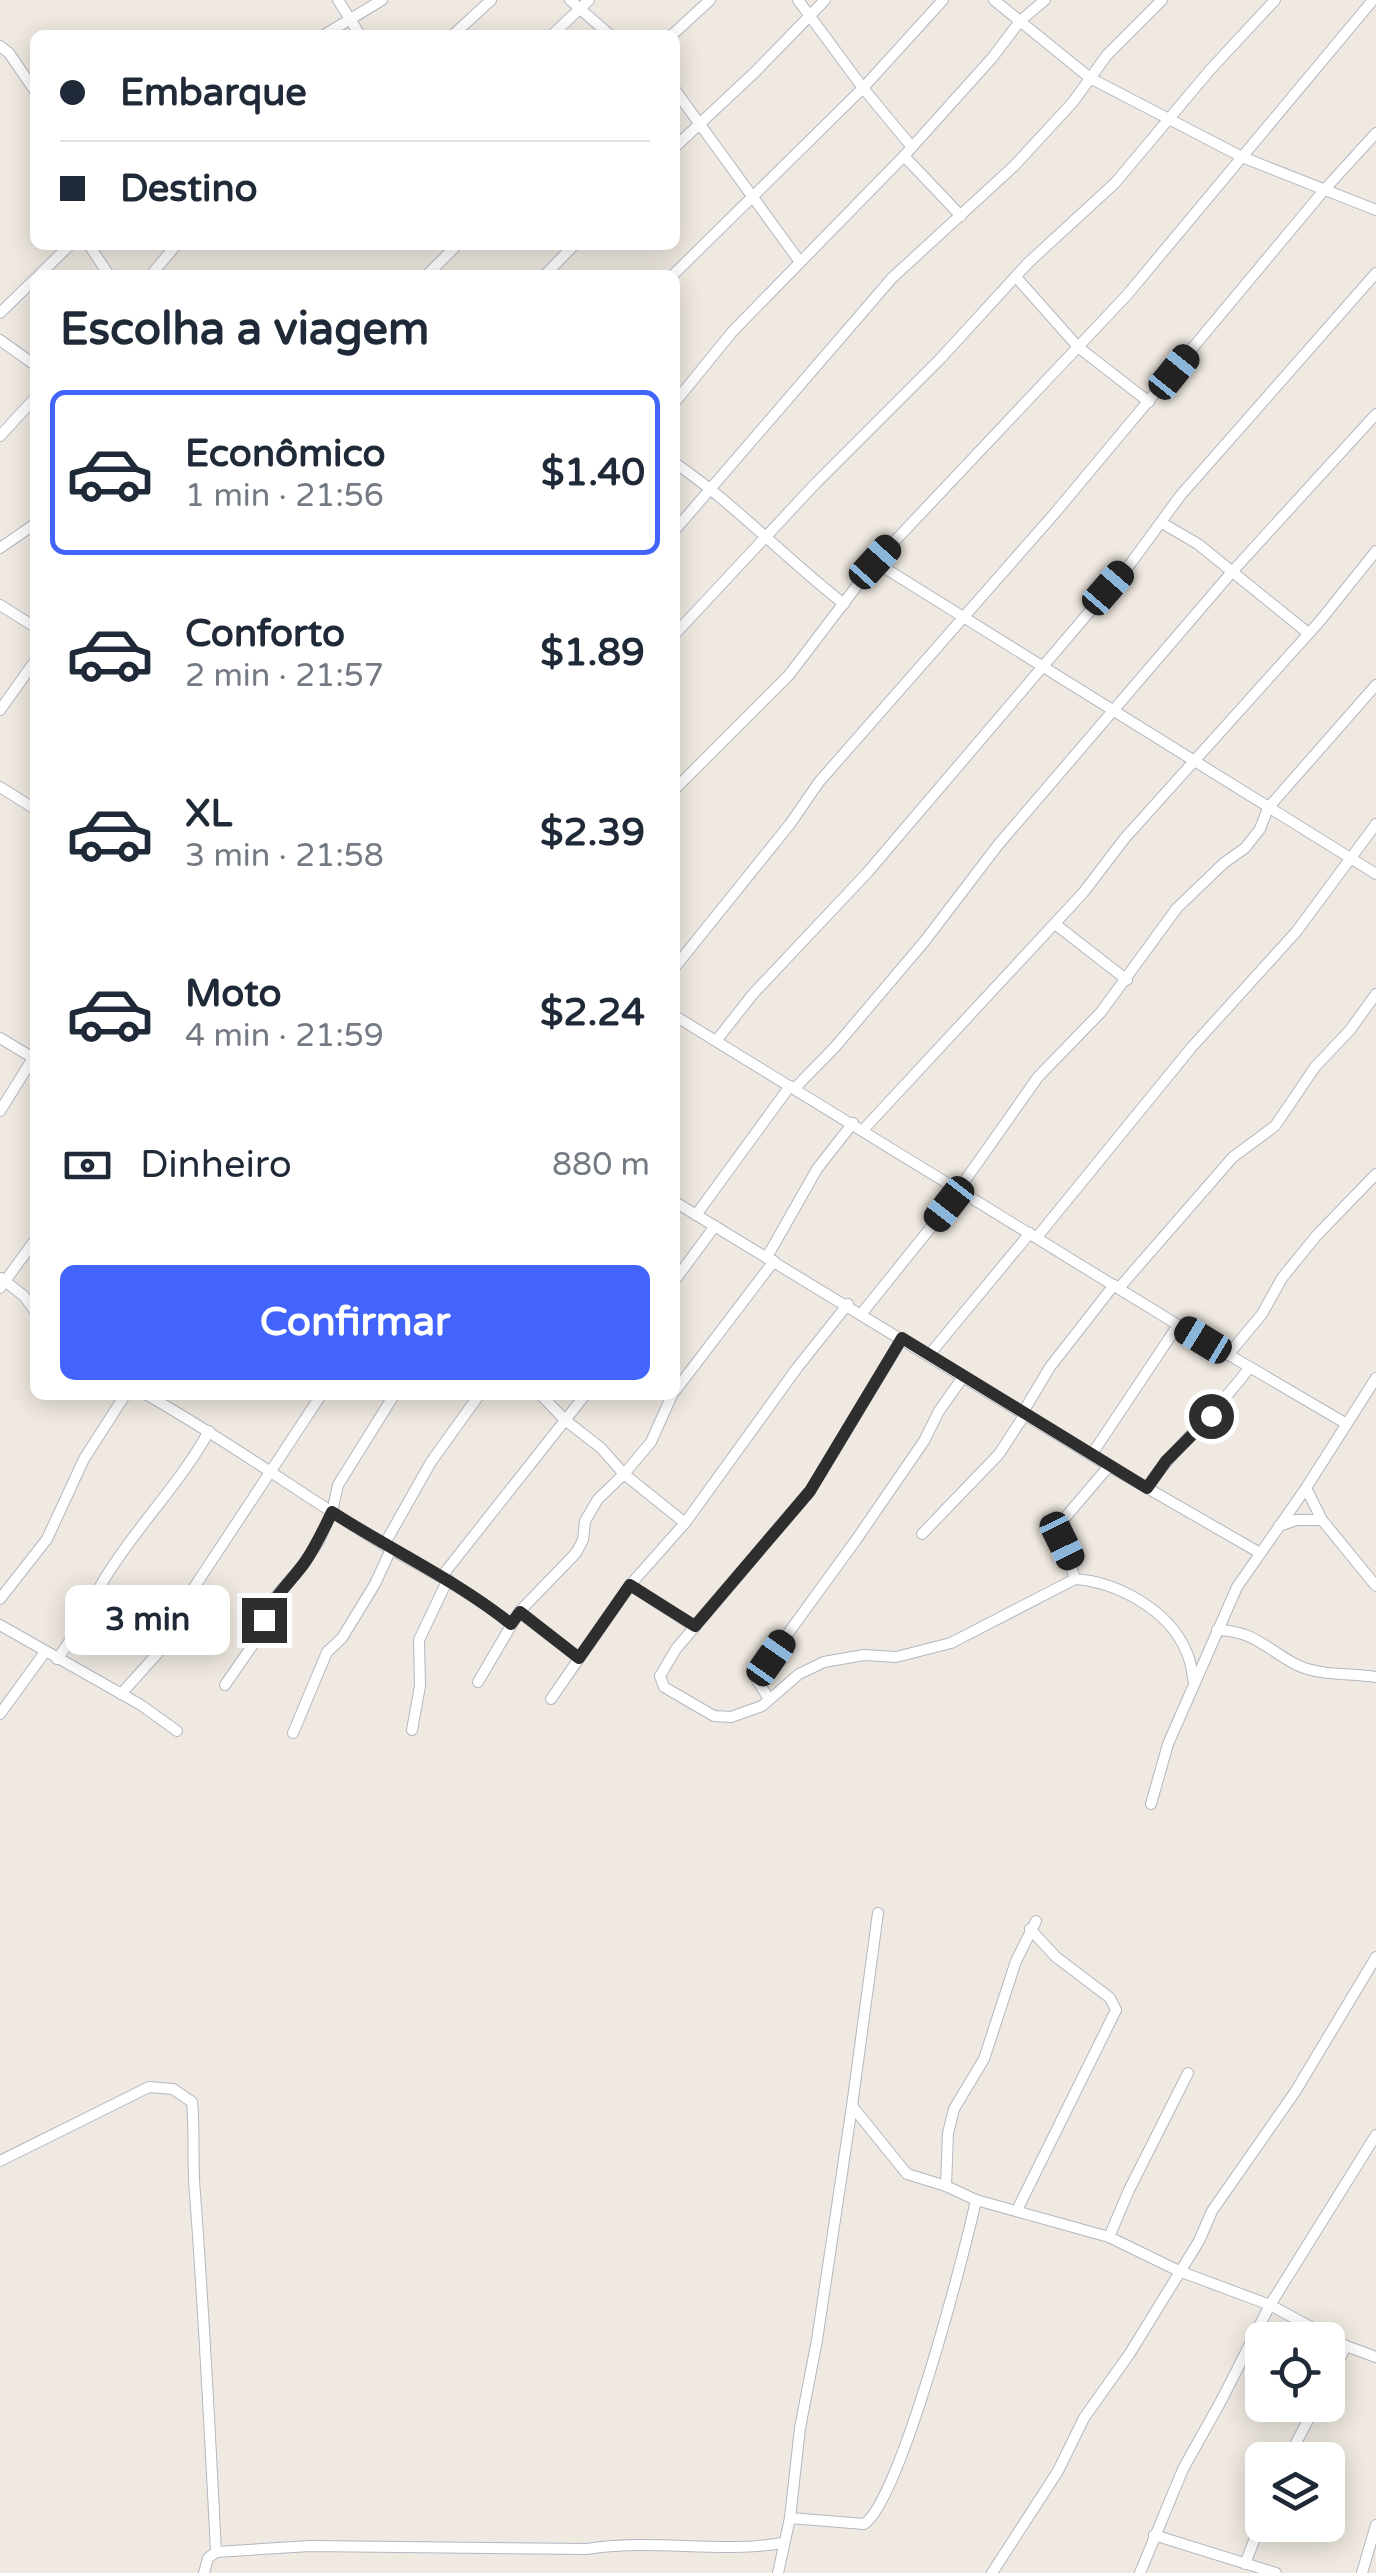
<!DOCTYPE html>
<html lang="pt">
<head>
<meta charset="utf-8">
<style>
	:root { --surface:#fff; --page:#f6f6f7; --text:#1f2937; --muted:#747a83; --line:#e0e1e3; --accent:#4264fb }
	body { margin:0; font-family:"Varela Round",sans-serif; background:var(--page); color:var(--text); height:100vh; display:flex; flex-direction:column; font-size:38px; white-space:nowrap }
	* { box-sizing:border-box; margin:0 }
	p { font-size:32px; color:var(--muted) }
	.icon { flex:none; width:55px; height:55px; fill:none; stroke:currentColor; stroke-width:2; stroke-linecap:round; stroke-linejoin:round }
	.map { position:relative; flex:1; overflow:hidden }
	.sheet { position:absolute; left:30px; top:270px; width:650px; height:1130px; display:flex; flex-direction:column; background:var(--surface); border-radius:15px; box-shadow:0 5px 25px #0003 }
	.sheet>* { flex:none }
	.hud { position:absolute; left:30px; top:30px; width:650px; height:220px; border-radius:15px; box-shadow:0 5px 25px #0003; display:grid; align-content:center; height:220px; padding:0 30px; background:var(--surface) }
	.fabs { position:absolute; left:1245px; top:2322px; display:grid; gap:20px }
	.fabs a { display:grid; place-items:center; width:100px; height:100px; border-radius:15px; background:var(--surface); box-shadow:0 5px 25px #0003; font-size:50px }
	.end { position:absolute; width:45px; height:45px; margin:-22px; border:12px solid #2e2e2e; background:#fff; box-shadow:0 0 0 5px #fff }
	.from { border-radius:50% }
	.bubble { position:absolute; height:70px; border-radius:15px; background:var(--surface); box-shadow:0 5px 25px #0003; font-size:32px; font-weight:700; line-height:70px; text-align:center }
	.car { position:absolute; width:30px; height:60px; margin:-30px -15px; border-radius:12px; box-shadow:0 0 8px 2px #0007; background:linear-gradient(#222 24%,#8ab4d8 0 40%,#222 0 76%,#8ab4d8 0 86%,#222 0) }
	.hud b { display:flex; align-items:center; gap:35px; height:95px; font-size:38px }
	.hud b+b { border-top:2px solid var(--line) }
	.hud i { width:25px; height:25px; background:var(--text) }
	ul { padding:0; list-style:none }
	li { display:flex; align-items:center; gap:30px; height:165px; margin:0 20px 15px; padding:0 10px; border:5px solid transparent; border-radius:15px }
	li div { flex:1 }
	li b { display:block; font-size:38px }
	li em { font-style:normal; font-weight:700 }
	li.on { border-color:var(--accent) }
	li>.icon { width:90px; height:90px; stroke-width:1.5 }
	h2 { padding:0 30px; font-size:45px; line-height:120px }
	.pay { display:flex; align-items:center; gap:25px; height:110px; padding:0 30px; font-size:38px }
	.pay p { margin-inline-start:auto }
	.action { display:flex; gap:20px; margin-top:auto; padding:20px 30px }
	.action a { flex:1; height:115px; border-radius:15px; background:var(--accent); color:#fff; font-size:40px; font-weight:700; line-height:115px; text-align:center }
	.map>svg:first-child { display:block }
</style>
</head>
<body>
<div class="map">
<svg width="1376" height="2573" viewBox="0 0 1376 2573">
	<rect width="100%" height="100%" fill="#efe9e1"/>
	<g fill="none" stroke-linecap="round" stroke-linejoin="round">
		<g stroke="#b4b7c1" stroke-width="12">
			<g id="minor">
				<path d="M338 0 360 35"/>
				<path d="M570 0 610 35"/>
				<path d="M798 0 863 88 911 146"/>
				<path d="M994 0 1090 78 1242 157 1376 210"/>
				<path d="M324 35 382 0"/>
				<path d="M453 35 491 0"/>
				<path d="M552 35 589 0"/>
				<path d="M672 35 710 0"/>
				<path d="M0 46 9 53 35 91"/>
				<path d="M675 90 800 262"/>
				<path d="M675 147 755 72 825 0"/>
				<path d="M904 156 961 216"/>
				<path d="M89 245 109 275"/>
				<path d="M39 275 70 245"/>
				<path d="M151 275 176 245"/>
				<path d="M427 275 457 245"/>
				<path d="M545 275 574 245"/>
				<path d="M673 275 863 88 943 0"/>
				<path d="M1016 277 1078 347 1149 402"/>
				<path d="M0 313 35 279"/>
				<path d="M0 340 35 365"/>
				<path d="M675 402 733 331 904 156 992 58 1020 21 1045 0"/>
				<path d="M0 436 35 398"/>
				<path d="M675 463C736 505 786 559 844 604"/>
				<path d="M1162 523 1198 544 1308 633"/>
				<path d="M675 530 892 278 1014 166 1073 102 1107 55 1162 0"/>
				<path d="M0 548 35 524"/>
				<path d="M875 562 1127 295 1373 0"/>
				<path d="M0 605 35 627"/>
				<path d="M675 634 816 483 941 358 1028 263 1115 183 1210 70 1275 0"/>
				<path d="M0 710 35 661"/>
				<path d="M0 787 35 809"/>
				<path d="M675 789 789 675 875 562 1376 874"/>
				<path d="M1055 924 1127 980"/>
				<path d="M675 967 790 824 819 782 1055 513 1325 189 1376 133"/>
				<path d="M675 1016 1178 1325 1345 1423"/>
				<path d="M0 1038 35 1059"/>
				<path d="M716 1041 753 994 867 873 1131 563 1180 496 1376 273"/>
				<path d="M795 1088 835 1047 924 942 998 845 1231 573 1376 414"/>
				<path d="M0 1111 35 1055"/>
				<path d="M863 1130 1083 893 1125 838 1320 621 1376 551"/>
				<path d="M959 1189 1038 1077 1101 1012 1177 908 1224 863 1245 848 1260 829 1268 808 1376 685"/>
				<path d="M675 1202 1109 1466 1260 1553"/>
				<path d="M696 1215 790 1086"/>
				<path d="M1037 1237 1191 1048 1296 932 1376 824"/>
				<path d="M767 1257 817 1169 853 1123"/>
				<path d="M1 1278 24 1296 35 1311"/>
				<path d="M675 1280 715 1226"/>
				<path d="M0 1288 35 1240"/>
				<path d="M1119 1288 1233 1157 1275 1126 1315 1067 1350 1030 1376 994"/>
				<path d="M862 1313 961 1190"/>
				<path d="M902 1339 810 1491 676 1649 660 1676 664 1687 714 1716 731 1717 762 1706 799 1674 824 1662 864 1655 896 1657 951 1643 1075 1579C1117 1582 1169 1610 1186 1651 1191 1660 1192 1672 1194 1683"/>
				<path d="M929 1355 1030 1233"/>
				<path d="M1228 1355 1262 1314 1282 1278 1317 1235 1376 1174"/>
				<path d="M675 1391 774 1261"/>
				<path d="M147 1395C227 1440 302 1495 381 1543 426 1570 469 1590 511 1624"/>
				<path d="M541 1395 565 1420 601 1448 624 1474 685 1523"/>
				<path d="M1023 1412 1050 1367 1114 1285"/>
				<path d="M1092 1454 1178 1325"/>
				<path d="M1147 1488C1177 1444 1218 1411 1249 1368"/>
				<path d="M1306 1488 1322 1520 1376 1586"/>
				<path d="M1279 1526 1296 1520H1322"/>
				<path d="M922 1534 999 1454 1025 1414"/>
				<path d="M384 1545 431 1462 479 1395"/>
				<path d="M442 1576 585 1395"/>
				<path d="M1075 1579 1059 1529 1064 1519 1109 1466"/>
				<path d="M630 1585 695 1627"/>
				<path d="M0 1599 47 1539 84 1459 125 1395"/>
				<path d="M519 1612 579 1658"/>
				<path d="M0 1625 141 1705 177 1731"/>
				<path d="M1217 1630C1255 1631 1266 1649 1297 1665 1320 1676 1350 1673 1376 1677"/>
				<path d="M57 1659C78 1632 88 1607 105 1578 136 1527 180 1484 209 1431"/>
				<path d="M478 1682 519 1612 576 1553 583 1540 585 1521 598 1499 624 1474 651 1442 672 1395"/>
				<path d="M225 1685 254 1643 270 1603 303 1565 319 1541 332 1512 338 1485 394 1395"/>
				<path d="M121 1694 157 1654 195 1586 321 1395"/>
				<path d="M551 1699 630 1585 685 1523 797 1368 848 1304"/>
				<path d="M769 1699 757 1680 760 1672 856 1540 924 1441 939 1411 963 1377"/>
				<path d="M0 1714 45 1652"/>
				<path d="M412 1730 420 1686 419 1640 448 1579"/>
				<path d="M293 1733 327 1652 342 1638 375 1584 391 1549"/>
				<path d="M1151 1804 1168 1744 1237 1587 1306 1488 1376 1378"/>
				<path d="M852 2106 907 2174 946 2186 976 2200 1109 2237 1179 2271 1270 2305 1346 2346 1376 2357"/>
				<path d="M0 2161 149 2087 173 2089 192 2102C195 2133 192 2163 195 2194 204 2313 210 2432 216 2552L208 2558 204 2573"/>
				<path d="M946 2186 948 2133 954 2109 984 2059 1016 1961 1036 1921"/>
				<path d="M1017 2210 1116 2010 1110 1998 1056 1957 1030 1929"/>
				<path d="M1109 2237 1129 2190 1188 2073"/>
				<path d="M1328 2382 1346 2346"/>
				<path d="M1287 2460 1316 2405"/>
				<path d="M790 2518 864 2524C900 2502 965 2252 976 2200"/>
				<path d="M1154 2535 1276 2573"/>
				<path d="M216 2552 310 2546 587 2549C652 2538 718 2554 782 2543"/>
				<path d="M1245 2564 1262 2520"/>
				<path d="M778 2573 790 2518 800 2428 817 2340 852 2106 878 1913"/>
				<path d="M992 2573 1058 2471 1084 2418 1130 2353 1199 2241 1212 2211 1295 2092 1376 1957"/>
				<path d="M1140 2573 1183 2469 1221 2401 1270 2305 1376 2135"/>
				<path d="M1362 2573 1376 2525"/>
			</g>
		</g>
		<use href="#minor" stroke="#fff" stroke-width="10"/>
	</g>
	<g fill="none" stroke-linecap="round" stroke-linejoin="round">
		<path stroke="#2e2e2e" stroke-width="12" d="M264 1620C273 1596 291 1582 305 1562 316 1546 324 1529 332 1512 391 1550 456 1580 511 1624L520 1612 579 1658 630 1585 695 1626 810 1491 902 1338 1147 1488 1166 1461 1211 1416"/>
	</g>
</svg>
<div class="fabs">
<a><svg class="icon" aria-label="locate" viewBox="0 0 24 24"><circle cx="12" cy="12" r="6"/><path d="M12 2v4M12 18v4M2 12h4M18 12h4"/></svg></a>
<a><svg class="icon" aria-label="layers" viewBox="0 0 24 24"><path d="M12 4l9 5-9 5-9-5zM3 14l9 5 9-5"/></svg></a>
</div>
<i class="end from" style="left:1211px;top:1416px"></i>
<i class="end" style="left:264px;top:1620px"></i>
<div class="bubble" style="left:65px;top:1585px;width:165px">3 min</div>
<i class="car" style="left:1174px;top:372px;rotate:39deg"></i>
<i class="car" style="left:875px;top:562px;rotate:42deg"></i>
<i class="car" style="left:1108px;top:588px;rotate:41deg"></i>
<i class="car" style="left:949px;top:1204px;rotate:218deg"></i>
<i class="car" style="left:1203px;top:1340px;rotate:301deg"></i>
<i class="car" style="left:1062px;top:1541px;rotate:154deg"></i>
<i class="car" style="left:771px;top:1658px;rotate:35deg"></i>
<div class="hud">
<b><i class="from"></i>Embarque</b>
<b><i></i>Destino</b>
</div>
<section class="sheet">
<h2>Escolha a viagem</h2>
<ul>
<li class="on"><svg class="icon" aria-label="car" viewBox="0 0 24 24"><path d="M5 17H2v-5l4-1 3-4h7l3 4 3 1v5h-3M9 17h6M6 11h13"/><circle cx="7" cy="17" r="2"/><circle cx="17" cy="17" r="2"/></svg><div><b>Econômico</b><p>1 min · 21:56</p></div><em>$1.40</em></li>
<li><svg class="icon" aria-label="car" viewBox="0 0 24 24"><path d="M5 17H2v-5l4-1 3-4h7l3 4 3 1v5h-3M9 17h6M6 11h13"/><circle cx="7" cy="17" r="2"/><circle cx="17" cy="17" r="2"/></svg><div><b>Conforto</b><p>2 min · 21:57</p></div><em>$1.89</em></li>
<li><svg class="icon" aria-label="car" viewBox="0 0 24 24"><path d="M5 17H2v-5l4-1 3-4h7l3 4 3 1v5h-3M9 17h6M6 11h13"/><circle cx="7" cy="17" r="2"/><circle cx="17" cy="17" r="2"/></svg><div><b>XL</b><p>3 min · 21:58</p></div><em>$2.39</em></li>
<li><svg class="icon" aria-label="car" viewBox="0 0 24 24"><path d="M5 17H2v-5l4-1 3-4h7l3 4 3 1v5h-3M9 17h6M6 11h13"/><circle cx="7" cy="17" r="2"/><circle cx="17" cy="17" r="2"/></svg><div><b>Moto</b><p>4 min · 21:59</p></div><em>$2.24</em></li>
</ul>
<div class="pay"><svg class="icon" aria-label="cash" viewBox="0 0 24 24"><path d="M3 7h18v10H3z"/><circle cx="12" cy="12" r="2"/></svg>Dinheiro<p>880 m</p></div>
<div class="action"><a>Confirmar</a></div>
</section>
</div>
</body>
</html>
